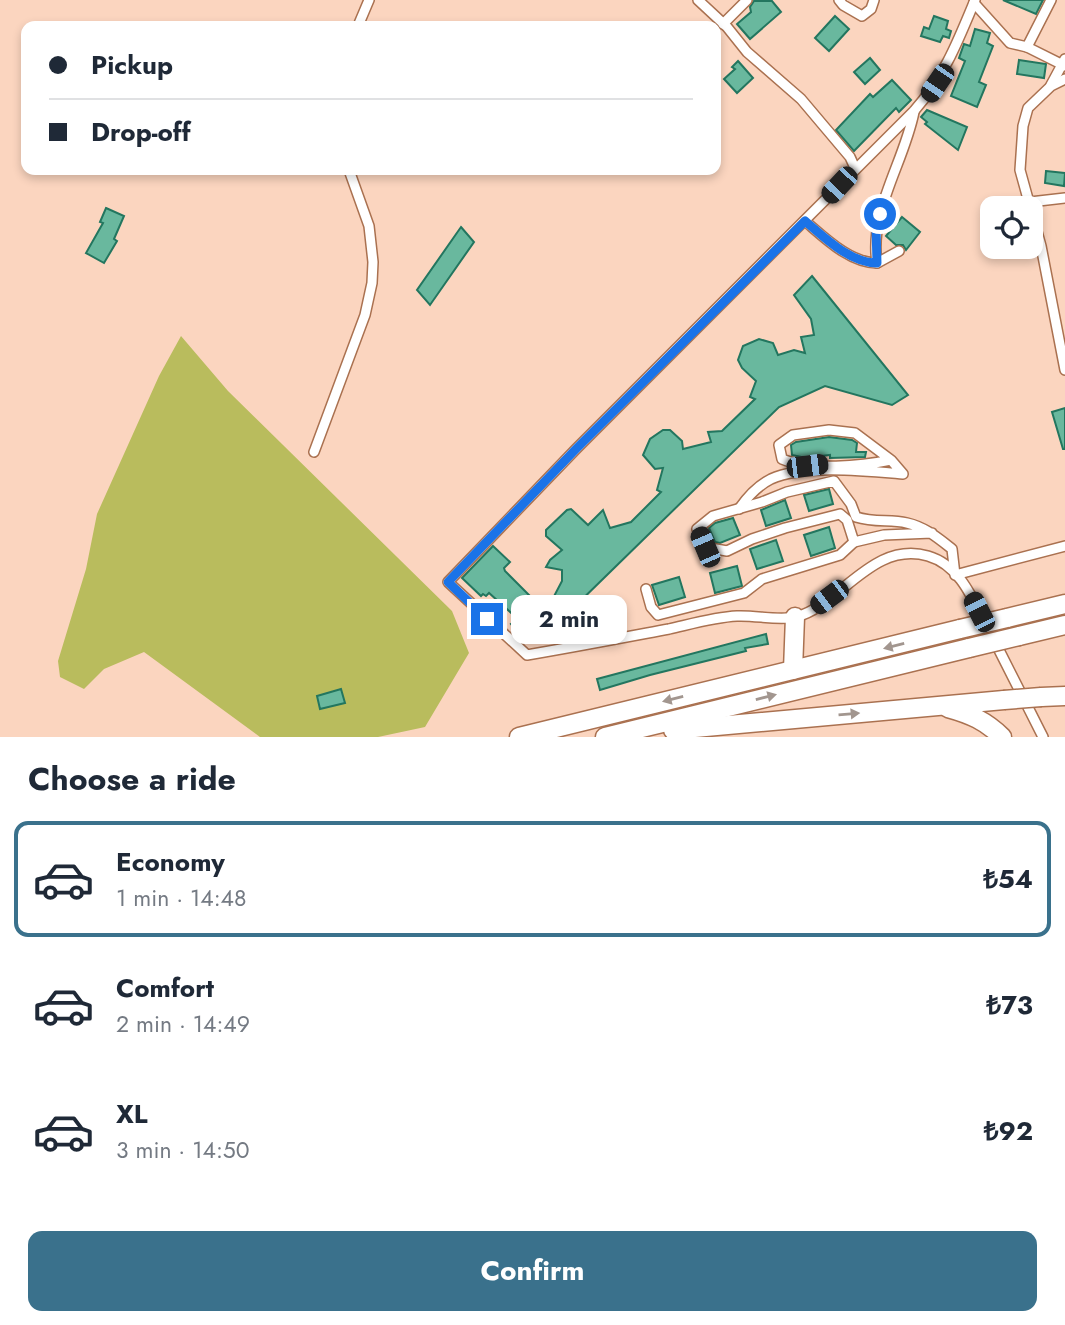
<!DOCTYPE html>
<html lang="en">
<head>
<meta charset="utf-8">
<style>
	:root { --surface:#fff; --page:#f2f2f3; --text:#1f2937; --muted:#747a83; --line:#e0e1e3; --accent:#3a718c }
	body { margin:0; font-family:Jost,sans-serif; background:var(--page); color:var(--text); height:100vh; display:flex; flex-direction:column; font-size:26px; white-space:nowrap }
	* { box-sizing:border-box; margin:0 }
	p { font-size:23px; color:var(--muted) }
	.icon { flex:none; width:38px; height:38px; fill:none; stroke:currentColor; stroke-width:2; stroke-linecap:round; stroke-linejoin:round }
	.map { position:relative; height:737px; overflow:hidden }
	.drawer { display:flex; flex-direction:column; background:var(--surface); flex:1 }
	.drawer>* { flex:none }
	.banner { position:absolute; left:21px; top:21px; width:700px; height:154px; border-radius:14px; box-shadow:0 4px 10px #0003; display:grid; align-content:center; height:154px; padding:0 28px; background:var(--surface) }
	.tools { position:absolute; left:980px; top:196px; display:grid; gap:14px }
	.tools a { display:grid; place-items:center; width:63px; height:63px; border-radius:14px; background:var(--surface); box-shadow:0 4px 10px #0003; font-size:35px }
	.end { position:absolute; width:32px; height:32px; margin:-16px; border:9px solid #1a73e8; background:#fff; box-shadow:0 0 0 4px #fff }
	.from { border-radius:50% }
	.bubble { position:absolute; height:49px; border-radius:14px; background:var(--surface); box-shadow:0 4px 10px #0003; font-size:23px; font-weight:700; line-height:49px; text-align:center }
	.car { position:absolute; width:21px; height:42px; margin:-21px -10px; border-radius:9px; box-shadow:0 0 5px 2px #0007; background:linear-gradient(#222 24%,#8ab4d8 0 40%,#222 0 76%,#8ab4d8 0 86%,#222 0) }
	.banner b { display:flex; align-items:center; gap:24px; height:66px; font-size:26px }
	.banner b+b { border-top:2px solid var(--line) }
	.banner i { width:18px; height:18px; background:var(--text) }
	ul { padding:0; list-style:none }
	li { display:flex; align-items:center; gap:21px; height:116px; margin:0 14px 10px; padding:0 14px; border:4px solid transparent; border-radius:14px }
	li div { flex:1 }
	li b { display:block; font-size:26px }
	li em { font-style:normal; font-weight:700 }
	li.current { border-color:var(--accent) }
	li>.icon { width:63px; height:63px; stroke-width:1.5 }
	h2 { padding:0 28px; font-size:32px; line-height:84px }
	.cta { display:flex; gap:14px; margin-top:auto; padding:14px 28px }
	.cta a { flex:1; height:80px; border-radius:14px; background:var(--accent); color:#fff; font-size:28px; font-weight:700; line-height:80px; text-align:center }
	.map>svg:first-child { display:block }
</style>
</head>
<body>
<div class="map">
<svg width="1065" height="737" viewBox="0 0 1065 737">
	<rect width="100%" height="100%" fill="#fbd5bf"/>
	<path fill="#b9bc5d" d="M181 336 228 391 452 611 469 653 425 727 378 737H260L144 652 104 669 84 689 60 677 58 661 86 569 97 514 159 376Z"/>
	<g fill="#69b89e" stroke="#23765f" stroke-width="2">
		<path d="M1003 0H1043L1036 14Z"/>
		<path d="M754 1H772L781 12 750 39 737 24 751 12 750 7Z"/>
		<path d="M835 16 849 29 829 51 815 38Z"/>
		<path d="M934 16 948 21 946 29 951 31 949 38 943 36 940 42 921 36 924 27 929 29Z"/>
		<path d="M975 29 990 33 987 43 993 46 979 82 986 85 977 107 951 96 965 61 959 58 964 44 970 46Z"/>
		<path d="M870 58 880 70 865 84 854 72Z"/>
		<path d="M1019 60 1046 64 1044 78 1017 74Z"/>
		<path d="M738 61 753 78 737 93 724 79 735 69 732 67Z"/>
		<path d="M892 80 911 100 899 112 896 108 854 151 836 130 870 94 873 97Z"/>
		<path d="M927 110 967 127 958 150 925 124 927 122 921 117Z"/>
		<path d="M1046 171 1065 173 1064 186 1045 183Z"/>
		<path d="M106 208 124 216 114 239 117 241 104 263 86 253 103 223 100 222Z"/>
		<path d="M902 217 920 232 906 250 903 245H896L886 236Z"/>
		<path d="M461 227 474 242 430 305 417 290Z"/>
		<path d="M812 276 908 395 892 405 825 386 779 407 565 616 551 602 562 581V570L546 567 550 560 562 550 546 536V530L567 510 571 509 588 525 603 510 610 528 631 522 661 492 657 490 663 468 655 469 643 455 650 439 663 430H670L682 441 683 449 711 442 708 432 722 431 755 399 750 397 756 381 742 368 738 360 743 346 759 339 773 343 778 355 794 350 805 353 801 337 814 335 811 319 794 295Z"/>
		<path d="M1065 408V449H1063L1052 412Z"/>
		<path d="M829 437 852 440 857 443 856 452H866L865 457 830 458V455L806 458 792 455 791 445 796 442Z"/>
		<path d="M829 489 833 504 809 511 804 495Z"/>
		<path d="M785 500 791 518 766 526 761 510Z"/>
		<path d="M733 518 740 535 720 543 715 542 709 528 715 523Z"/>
		<path d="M829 527 835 548 811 556 804 535Z"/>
		<path d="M776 540 783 561 757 569 750 549Z"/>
		<path d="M493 546 510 562 504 568 505 571 531 597 520 609 534 628 531 631 528 628 519 634 511 624 518 619 489 593 486 596 483 594 481 596 462 578Z"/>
		<path d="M737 566 742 586 715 593 710 573Z"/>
		<path d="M679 577 685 597 659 605 652 585Z"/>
		<path d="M766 634 768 644 745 648 746 651 650 675 600 690 597 679Z"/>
		<path d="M341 689 345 703 320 709 317 696Z"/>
	</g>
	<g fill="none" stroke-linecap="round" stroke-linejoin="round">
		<g stroke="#aa7150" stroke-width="12">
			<g id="street">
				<path d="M698 0 727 27 747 52 801 99 850 157 855 168"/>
				<path d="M839 0 843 5 862 16 871 9 874 0"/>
				<path d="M975 0C958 41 944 77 914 111L576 449 448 582 527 655C574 647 621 638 669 629 691 624 715 617 737 616 756 615 778 621 796 617 840 606 872 540 928 556 959 565 972 597 985 623"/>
				<path d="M974 3 1010 43 1027 47 1065 66"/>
				<path d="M723 24 747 0"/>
				<path d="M358 26 369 0"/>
				<path d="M1027 47 1051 0"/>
				<path d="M1065 79 1051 86 1028 108 1023 126 1020 170 1041 246 1065 370"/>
				<path d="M1051 85 1065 59"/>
				<path d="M1030 202 1065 198"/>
				<path d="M805 221C825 238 850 263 877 263 869 210 904 163 914 112"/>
				<path d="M877 263 899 251"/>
				<path d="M314 452 365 315 372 283 373 262 369 226 349 170"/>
				<path d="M739 509C748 496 757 486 771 479 803 464 868 471 903 474L891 460 855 433 829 430 793 435 779 445 782 459C810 471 862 466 891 460"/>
				<path d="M932 533 884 535 854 542 847 520 840 514 785 528 752 539 727 551 705 547 697 529 713 516 762 502 787 492 834 481 851 504 856 517C875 523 890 519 907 523 925 527 938 538 952 549L955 575 1065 546"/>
				<path d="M646 589 651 607 658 615 744 593 762 579 840 555 854 542"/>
				<path d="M995 642 1043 737"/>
			</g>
		</g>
		<g stroke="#aa7150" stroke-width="21">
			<g id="highway">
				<path d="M1007 618 1065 604"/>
				<path d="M1019 636 1065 625"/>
				<path d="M793 670 795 617"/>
				<path d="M1041 697 1065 696"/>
				<path d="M948 708C970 714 986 721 1002 737"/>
				<path d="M673 730 1004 700"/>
				<path d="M519 737 960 629"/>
				<path d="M605 737 969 648"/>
			</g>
		</g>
		<use href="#street" stroke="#fff" stroke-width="9"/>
		<use href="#highway" stroke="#fff" stroke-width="18"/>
		<g stroke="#aa7150" stroke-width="21" stroke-linecap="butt">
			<g id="highway-bridge">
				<path d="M960 629 1007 618"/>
				<path d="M969 648 1019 636"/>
				<path d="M1004 700 1041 697"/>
			</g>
		</g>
		<use href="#highway-bridge" stroke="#fff" stroke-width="18"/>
	</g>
	<defs><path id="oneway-solid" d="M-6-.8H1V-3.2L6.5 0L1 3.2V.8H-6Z" transform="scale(1.75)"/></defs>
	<g fill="#a2968f">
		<use href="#oneway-solid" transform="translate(894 646) rotate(166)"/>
		<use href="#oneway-solid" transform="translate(766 697) rotate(-14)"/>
		<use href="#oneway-solid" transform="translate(673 699) rotate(166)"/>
		<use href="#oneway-solid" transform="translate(849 714) rotate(-5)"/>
	</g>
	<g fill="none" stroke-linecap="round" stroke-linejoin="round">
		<path stroke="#1a73e8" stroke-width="9" d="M487 619 448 582 576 449 805 221C825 238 850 263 877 263L876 227 880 214"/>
	</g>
</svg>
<div class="tools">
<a><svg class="icon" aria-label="locate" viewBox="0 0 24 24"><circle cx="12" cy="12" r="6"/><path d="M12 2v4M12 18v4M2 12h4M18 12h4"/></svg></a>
</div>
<i class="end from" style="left:880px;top:214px"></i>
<i class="end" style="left:487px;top:619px"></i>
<div class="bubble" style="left:511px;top:595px;width:116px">2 min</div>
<i class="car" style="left:937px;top:83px;rotate:214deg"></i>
<i class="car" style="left:839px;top:185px;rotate:223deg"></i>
<i class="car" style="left:807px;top:466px;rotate:83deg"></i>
<i class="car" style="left:705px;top:547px;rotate:337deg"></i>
<i class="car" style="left:829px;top:597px;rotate:233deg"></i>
<i class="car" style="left:979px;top:612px;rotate:333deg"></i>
<div class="banner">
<b><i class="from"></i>Pickup</b>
<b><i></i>Drop-off</b>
</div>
</div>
<section class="drawer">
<h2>Choose a ride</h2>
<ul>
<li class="current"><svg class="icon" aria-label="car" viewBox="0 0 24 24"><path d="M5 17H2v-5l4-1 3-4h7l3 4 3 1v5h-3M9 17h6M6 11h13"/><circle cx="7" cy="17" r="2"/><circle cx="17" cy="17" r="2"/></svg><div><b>Economy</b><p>1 min · 14:48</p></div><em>₺54</em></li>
<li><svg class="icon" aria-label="car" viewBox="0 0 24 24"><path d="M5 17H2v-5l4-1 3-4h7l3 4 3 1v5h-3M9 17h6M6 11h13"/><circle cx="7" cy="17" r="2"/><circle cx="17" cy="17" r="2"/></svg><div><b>Comfort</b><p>2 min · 14:49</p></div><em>₺73</em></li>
<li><svg class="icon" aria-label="car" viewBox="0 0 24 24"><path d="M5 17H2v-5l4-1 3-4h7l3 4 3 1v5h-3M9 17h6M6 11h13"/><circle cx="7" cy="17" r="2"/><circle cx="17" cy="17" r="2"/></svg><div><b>XL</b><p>3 min · 14:50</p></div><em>₺92</em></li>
</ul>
<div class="cta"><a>Confirm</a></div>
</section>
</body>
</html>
